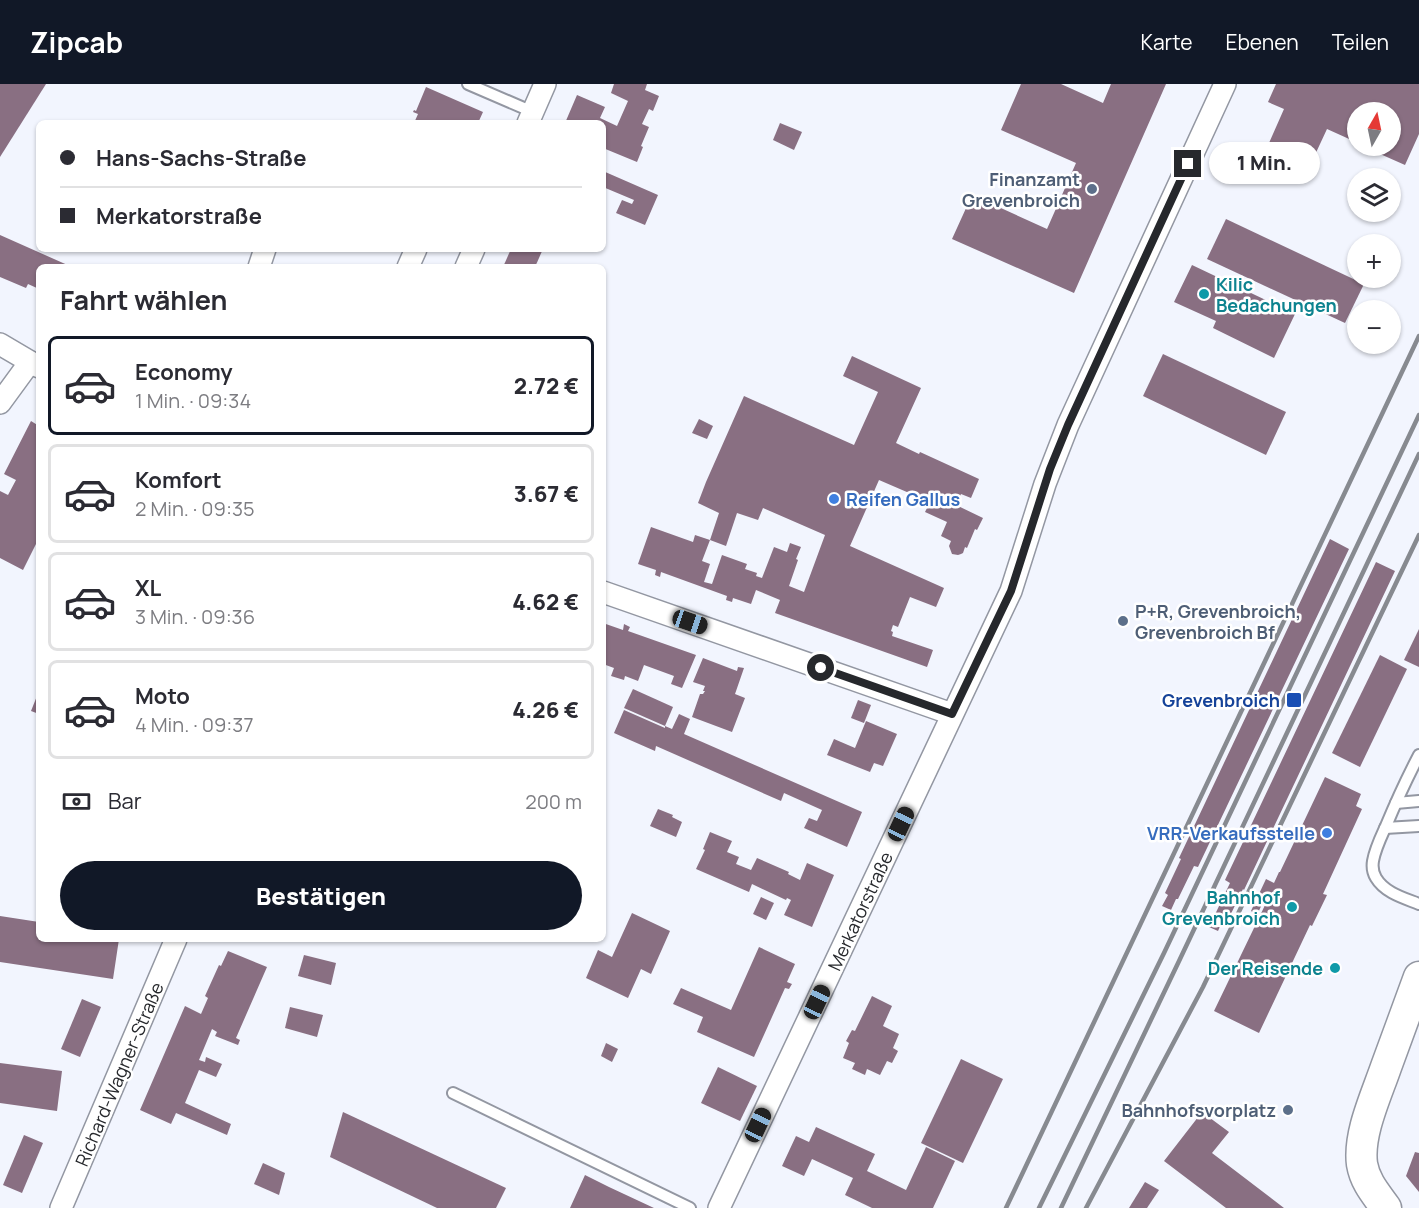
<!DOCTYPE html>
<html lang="de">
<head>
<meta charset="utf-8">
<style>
	:root { --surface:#fff; --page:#f2f2f3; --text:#2b2b33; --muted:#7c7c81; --line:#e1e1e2; --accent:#111827 }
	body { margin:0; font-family:Manrope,sans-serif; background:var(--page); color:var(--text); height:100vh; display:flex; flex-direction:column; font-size:22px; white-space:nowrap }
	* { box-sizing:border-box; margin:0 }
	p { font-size:20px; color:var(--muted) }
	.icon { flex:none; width:33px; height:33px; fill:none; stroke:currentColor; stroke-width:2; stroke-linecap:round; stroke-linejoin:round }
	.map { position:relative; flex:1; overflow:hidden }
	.sheet { position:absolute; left:36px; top:180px; width:570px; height:678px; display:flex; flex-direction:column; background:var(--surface); border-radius:9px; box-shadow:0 2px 4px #0004 }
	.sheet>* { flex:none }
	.banner { position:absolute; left:36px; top:36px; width:570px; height:132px; border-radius:9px; box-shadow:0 2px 4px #0004; display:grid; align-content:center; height:132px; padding:0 24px; background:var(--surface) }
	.needle { width:39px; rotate:9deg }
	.buttons { position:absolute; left:1347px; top:18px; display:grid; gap:12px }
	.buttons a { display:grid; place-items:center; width:54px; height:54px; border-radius:50%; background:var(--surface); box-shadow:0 2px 4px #0004; font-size:30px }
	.end { position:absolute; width:27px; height:27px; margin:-14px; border:8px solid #26282c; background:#fff; box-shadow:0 0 0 3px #fff }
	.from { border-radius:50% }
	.bubble { position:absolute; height:42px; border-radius:21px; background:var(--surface); box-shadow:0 2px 4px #0004; font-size:20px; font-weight:800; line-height:42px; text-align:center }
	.car { position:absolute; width:18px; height:36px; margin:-18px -9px; border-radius:8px; box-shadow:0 0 4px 2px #0007; background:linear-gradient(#222 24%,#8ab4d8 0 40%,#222 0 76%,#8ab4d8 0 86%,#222 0) }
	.banner b { display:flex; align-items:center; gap:21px; height:57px; font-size:22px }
	.banner b+b { border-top:2px solid var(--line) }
	.banner i { width:15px; height:15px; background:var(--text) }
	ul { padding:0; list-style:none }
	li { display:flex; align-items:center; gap:18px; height:99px; margin:0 12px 9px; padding:0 12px; border:3px solid var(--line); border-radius:9px }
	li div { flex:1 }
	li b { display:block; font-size:22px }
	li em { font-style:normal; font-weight:800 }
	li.on { border-color:var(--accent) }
	li>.icon { width:54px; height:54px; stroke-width:1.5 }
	h2 { padding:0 24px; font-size:27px; line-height:72px }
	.pay { display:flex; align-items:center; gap:15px; height:66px; padding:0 24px; font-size:22px }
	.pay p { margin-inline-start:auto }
	.cta { display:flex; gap:12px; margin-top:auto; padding:12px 24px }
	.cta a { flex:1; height:69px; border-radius:36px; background:var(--accent); color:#fff; font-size:24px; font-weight:800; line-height:69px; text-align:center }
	header { display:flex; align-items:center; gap:36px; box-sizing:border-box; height:84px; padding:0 30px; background:var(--accent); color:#fff }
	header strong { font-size:28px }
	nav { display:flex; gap:33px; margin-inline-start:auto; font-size:21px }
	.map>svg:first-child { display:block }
</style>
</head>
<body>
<header>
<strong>Zipcab</strong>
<nav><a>Karte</a><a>Ebenen</a><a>Teilen</a></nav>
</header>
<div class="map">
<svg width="1419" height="1124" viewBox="0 0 1419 1124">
	<rect width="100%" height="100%" fill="#f2f5fe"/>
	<g fill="#896f82">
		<path d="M0 0H46L0 73Z"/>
		<path d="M614 0H647L645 6 659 12 653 27 649 25 642 40 649 43 641 62 643 63 637 78 603 64V39H565L577 11 605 23 600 34 617 42 628 17 611 9Z"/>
		<path d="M1021 0H1061L1103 19 1111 0H1166L1074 209 952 155 972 111 1047 145 1076 79 1001 46Z"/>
		<path d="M1276 0H1419V50L1405 81 1362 62H1390V28H1358V59L1327 45 1307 88 1265 68 1284 25 1268 18Z"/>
		<path d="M426 3 483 28 478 39H414L418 30 413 28 414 26 416 27Z"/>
		<path d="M780 39 802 48 794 66 773 56Z"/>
		<path d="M603 87 658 111 645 141 616 129 622 116 632 120 634 116 603 103Z"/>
		<path d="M1226 135 1364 200 1345 239 1207 175Z"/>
		<path d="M0 151 72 183H39V205L28 200 26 204 0 193Z"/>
		<path d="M511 165H543L535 183H503Z"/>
		<path d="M1192 181 1295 230 1274 274 1213 244 1216 237 1174 218Z"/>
		<path d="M1163 270 1286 328 1266 371 1143 312Z"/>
		<path d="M852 272 921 304 896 359 919 370 920 368 979 395 971 414 961 410 956 421 983 434 977 446 975 445 967 464 965 463 963 469 961 470 958 471 952 470 949 462 951 457 941 452 947 438 925 428 930 418 879 396 850 462 944 504 936 523 910 513 898 543 893 541 891 547 893 548 892 552 933 566 927 583 775 529 780 516 756 506 751 520 733 514 732 518 726 516 727 512 661 488 660 493 655 491 656 486 638 480 651 443 693 458 695 451 710 456 702 477 710 480 704 498 712 500 722 471 747 480 745 485 757 489 756 492 762 494 774 463 787 468 790 459 801 463 796 475 798 476 789 502 804 508 825 451 763 424 758 436 737 429 726 462 710 456 719 429 698 419 706 398 744 312 854 361 878 308 843 292Z"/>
		<path d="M699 335 713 342 707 355 692 349Z"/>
		<path d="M31 337 39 342V454L23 486 0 474V407L8 411 16 396 4 390Z"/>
		<path d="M1330 455 1349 465 1198 783 1194 782 1178 815H1176L1171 826 1162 822 1168 811 1165 809 1181 775 1179 774Z"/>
		<path d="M1376 478 1395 487 1244 806 1243 805 1227 838 1223 836 1218 847 1209 843 1230 799 1225 796Z"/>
		<path d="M603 539 623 546 624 540 630 543 628 547 696 571 682 604 671 600 674 592 644 581 638 597 625 592 624 596 611 592 614 584 603 580Z"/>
		<path d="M1419 545V583L1404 576Z"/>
		<path d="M1380 571 1407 585 1360 683 1332 669Z"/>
		<path d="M703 574 737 587 738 583 744 584 735 610 745 614 732 648 692 633 700 610H703L705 607H703L705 602 693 598Z"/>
		<path d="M633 605 673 623 665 642 624 624Z"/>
		<path d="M39 607V630L31 627Z"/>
		<path d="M858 616 871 621 864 639 851 634Z"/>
		<path d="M624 626 665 644V642L672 645 679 630 690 635 684 650 862 728 847 763 804 744 809 734 817 737 822 726 784 709 781 717 656 662 655 667 614 649Z"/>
		<path d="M866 637 897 650 883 682 874 679 870 688 827 671 834 655 855 664Z"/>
		<path d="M1325 693 1361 710 1356 722 1362 725 1323 810 1327 811 1312 842 1310 841 1259 949 1214 927 1267 817 1264 816 1257 831 1251 827 1266 795 1274 799 1279 788H1280Z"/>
		<path d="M658 725 673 731 672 733 682 738 676 753 650 742Z"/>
		<path d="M710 748 732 757 727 768 739 773 736 780 751 786 757 774 789 788 788 790 800 796 807 779 834 791 812 843 784 831 791 816 787 814 786 816 752 800 749 808 696 785 705 766 703 765Z"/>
		<path d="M761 813 774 819 766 836 753 830Z"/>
		<path d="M632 829 670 847 651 890 641 885 628 914 586 894 598 866 612 873Z"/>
		<path d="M0 832 39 838V855H119L113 895 0 878Z"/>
		<path d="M759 863 795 880 787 898 792 900 789 905 785 904 754 973 697 948 703 933 673 920 681 904 731 926Z"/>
		<path d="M228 867 267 883 236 954 240 956 238 961 215 952 217 948 212 945 199 976 205 978 206 973 222 980 216 993 199 986 185 1019 231 1040 227 1051 176 1029 171 1040 140 1026 185 922 201 930 208 914 205 912 219 881 221 882Z"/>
		<path d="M304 871 336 879 331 901 298 892Z"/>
		<path d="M872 912 892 922 883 942 899 950 893 964 898 967 892 979 887 977 880 991 867 985 865 991 852 985 855 979 843 974 849 959 846 957 852 946 855 947Z"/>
		<path d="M82 915 101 923 80 973 61 965Z"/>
		<path d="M290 923 323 931 317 953 285 944Z"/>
		<path d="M606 959 618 965 612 978 601 972Z"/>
		<path d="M961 975 1003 995 963 1079 921 1059Z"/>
		<path d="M0 979 62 987 57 1027 0 1019Z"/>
		<path d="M718 983 757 1002 740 1037 701 1019Z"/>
		<path d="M343 1028 506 1104 496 1124H437L330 1073Z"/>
		<path d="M1202 1028 1229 1048 1212 1069 1284 1124H1226L1164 1077Z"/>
		<path d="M816 1043 875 1070 867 1087 906 1106 926 1063 955 1077 933 1124H872L845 1111 853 1094 812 1075 804 1092 782 1082 796 1052 809 1058Z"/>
		<path d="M24 1051 43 1059 22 1109 3 1101Z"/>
		<path d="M1415 1068 1419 1069V1108L1406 1092Z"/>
		<path d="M263 1079 285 1089 279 1111 254 1100Z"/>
		<path d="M585 1091 609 1103 654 1124H570Z"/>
		<path d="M1145 1098 1159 1106 1147 1124H1129Z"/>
	</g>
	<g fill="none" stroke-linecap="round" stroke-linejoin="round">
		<g stroke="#9397a2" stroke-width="14">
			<g id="lane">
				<path d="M468 0 533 28"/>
				<path d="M1419 671C1407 694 1396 718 1386 742 1381 753 1375 765 1373 777 1372 783 1373 789 1376 794 1385 809 1404 814 1419 820"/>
				<path d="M1396 719 1419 717"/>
				<path d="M1385 744 1419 742"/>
				<path d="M453 1009 690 1124"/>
			</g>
		</g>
		<g stroke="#9397a2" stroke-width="24">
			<g id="street">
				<path d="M528 39 545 0"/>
				<path d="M259 183 265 165"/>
				<path d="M408 183 416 165"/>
				<path d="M466 183 474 165"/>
				<path d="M0 260 39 283"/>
				<path d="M0 319 30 278"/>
				<path d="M603 508 952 630"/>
				<path d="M61 1124 176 855"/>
				<path d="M719 1124 1011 507 1045 400 1068 341 1225 0"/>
			</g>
		</g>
		<g stroke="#9397a2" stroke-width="33">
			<path id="secondary" d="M1386 1124C1376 1110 1365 1098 1362 1080 1358 1050 1376 1012 1386 983 1397 953 1408 923 1419 893"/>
		</g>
		<use href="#lane" stroke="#fff" stroke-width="10"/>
		<use href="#street" stroke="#fff" stroke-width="21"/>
		<use href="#secondary" stroke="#fff" stroke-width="30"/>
		<g stroke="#878a90" stroke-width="4.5">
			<path d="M1006 1124 1419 252"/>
			<path d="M1039 1124 1164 869 1419 331"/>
			<path d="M1061 1124 1180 875 1419 370"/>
			<path d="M1086 1124 1203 903 1419 451"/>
		</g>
	</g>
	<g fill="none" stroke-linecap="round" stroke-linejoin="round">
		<path stroke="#26282c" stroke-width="8" d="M821 584 952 630 1011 507 1050 385 1068 341 1188 80"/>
	</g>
	<g fill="#5c6f8a" stroke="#fff" stroke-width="2">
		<circle cx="1092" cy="105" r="6"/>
		<circle cx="1123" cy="537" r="6"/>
		<circle cx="1288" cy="1026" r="6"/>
	</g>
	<g fill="#0f9aa8" stroke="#fff" stroke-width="2">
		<circle cx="1204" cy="210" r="6"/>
		<circle cx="1292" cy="823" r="6"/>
		<circle cx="1335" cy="884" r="6"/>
	</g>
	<g fill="#3f7fe0" stroke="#fff" stroke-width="2">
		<circle cx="834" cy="415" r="6"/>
		<circle cx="1327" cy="749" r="6"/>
	</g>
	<rect fill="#1a4fb4" stroke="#fff" stroke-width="2" x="1286" y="608" width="16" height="16" rx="3"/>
	<g text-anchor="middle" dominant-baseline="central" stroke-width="5" stroke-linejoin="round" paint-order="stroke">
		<g font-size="18" font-weight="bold" fill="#4e5e75" stroke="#fff" text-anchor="end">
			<text x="1080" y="95">Finanzamt<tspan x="1080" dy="21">Grevenbroich</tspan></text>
			<text x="1135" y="527" text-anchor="start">P+R, Grevenbroich,<tspan x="1135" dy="21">Grevenbroich Bf</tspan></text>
			<text x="1276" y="1026">Bahnhofsvorplatz</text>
		</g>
		<g font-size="18" font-weight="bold" fill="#0d838f" stroke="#fff" text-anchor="end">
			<text x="1216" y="200" text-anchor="start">Kilic<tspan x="1216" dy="21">Bedachungen</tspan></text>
			<text x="1280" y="813">Bahnhof<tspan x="1280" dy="21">Grevenbroich</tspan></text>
			<text x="1323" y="884">Der Reisende</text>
		</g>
		<g font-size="18" font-weight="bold" fill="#366cbe" stroke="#fff" text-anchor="start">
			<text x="846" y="415">Reifen Gallus</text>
			<text x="1315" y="749" text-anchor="end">VRR-Verkaufsstelle</text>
		</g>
		<g font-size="18" font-weight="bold" fill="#164399" stroke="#fff" text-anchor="end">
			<text x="1280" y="616">Grevenbroich</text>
		</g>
		<g font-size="18" fill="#26282c" stroke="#fff">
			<text transform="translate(860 827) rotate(-65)">Merkatorstraße</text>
			<text transform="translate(119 990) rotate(-67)">Richard-Wagner-Straße</text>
		</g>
	</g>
</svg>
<div class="buttons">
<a><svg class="needle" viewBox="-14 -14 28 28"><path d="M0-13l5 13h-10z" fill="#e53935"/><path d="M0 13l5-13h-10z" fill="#7c7c81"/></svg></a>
<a><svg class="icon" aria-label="layers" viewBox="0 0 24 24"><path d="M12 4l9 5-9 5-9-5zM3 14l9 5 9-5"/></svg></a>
<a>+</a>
<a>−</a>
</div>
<i class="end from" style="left:821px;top:584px"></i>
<i class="end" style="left:1188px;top:80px"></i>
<div class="bubble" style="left:1209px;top:58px;width:111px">1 Min.</div>
<i class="car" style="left:690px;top:538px;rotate:109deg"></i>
<i class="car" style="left:901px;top:740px;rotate:25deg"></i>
<i class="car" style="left:817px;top:918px;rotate:25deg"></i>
<i class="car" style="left:758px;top:1041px;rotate:25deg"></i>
<div class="banner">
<b><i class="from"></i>Hans-Sachs-Straße</b>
<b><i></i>Merkatorstraße</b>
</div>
<section class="sheet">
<h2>Fahrt wählen</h2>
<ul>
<li class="on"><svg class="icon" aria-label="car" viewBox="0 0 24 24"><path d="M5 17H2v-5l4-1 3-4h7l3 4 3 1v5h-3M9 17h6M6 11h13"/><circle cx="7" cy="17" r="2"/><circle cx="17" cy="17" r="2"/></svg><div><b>Economy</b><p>1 Min. · 09:34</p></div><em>2.72 €</em></li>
<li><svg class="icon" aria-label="car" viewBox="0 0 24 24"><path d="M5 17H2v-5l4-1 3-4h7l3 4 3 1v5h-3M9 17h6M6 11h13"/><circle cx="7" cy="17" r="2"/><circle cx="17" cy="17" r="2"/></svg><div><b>Komfort</b><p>2 Min. · 09:35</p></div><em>3.67 €</em></li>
<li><svg class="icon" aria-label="car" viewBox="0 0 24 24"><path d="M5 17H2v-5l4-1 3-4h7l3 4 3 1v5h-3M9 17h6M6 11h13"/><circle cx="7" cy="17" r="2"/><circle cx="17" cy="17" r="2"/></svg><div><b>XL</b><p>3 Min. · 09:36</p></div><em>4.62 €</em></li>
<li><svg class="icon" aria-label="car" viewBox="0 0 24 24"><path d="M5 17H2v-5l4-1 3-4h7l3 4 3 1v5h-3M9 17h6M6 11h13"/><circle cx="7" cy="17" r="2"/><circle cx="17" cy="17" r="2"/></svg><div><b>Moto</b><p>4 Min. · 09:37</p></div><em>4.26 €</em></li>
</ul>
<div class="pay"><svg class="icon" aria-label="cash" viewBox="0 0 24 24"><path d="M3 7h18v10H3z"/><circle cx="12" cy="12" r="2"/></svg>Bar<p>200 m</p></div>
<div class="cta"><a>Bestätigen</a></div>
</section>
</div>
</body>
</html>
